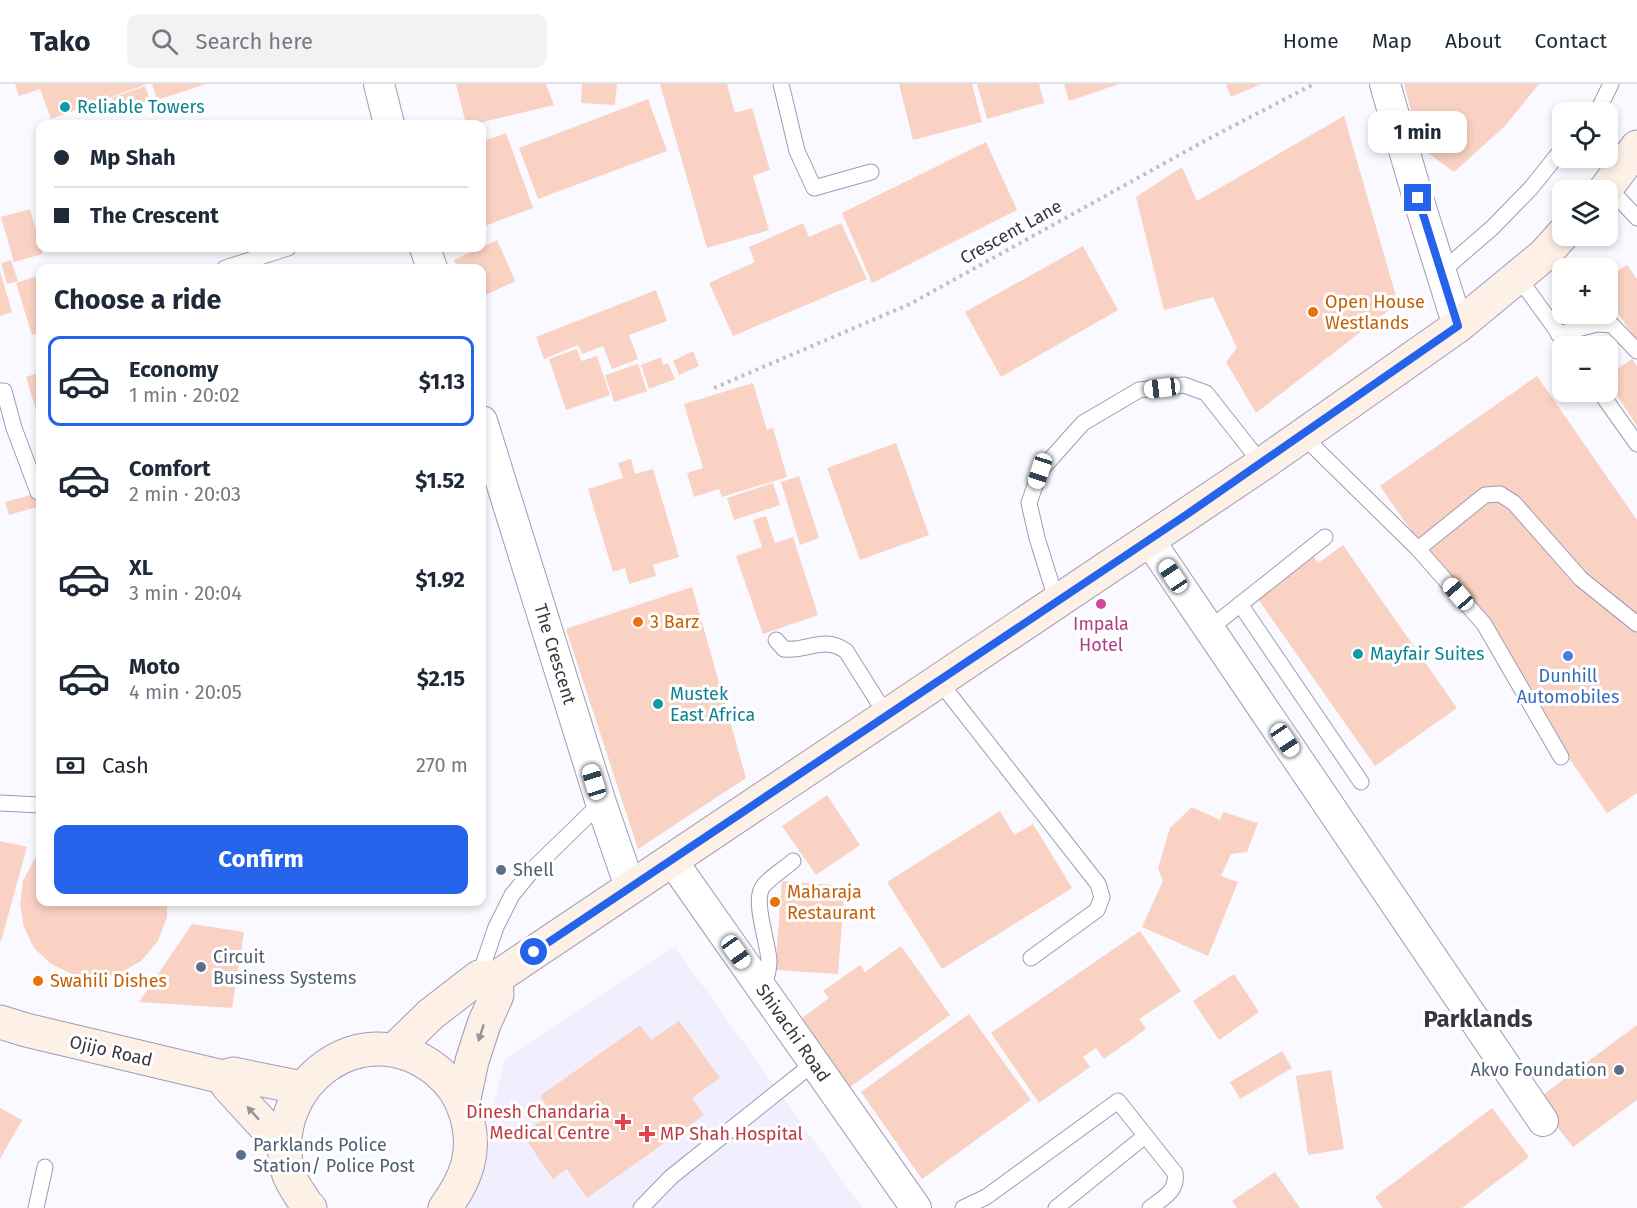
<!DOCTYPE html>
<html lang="en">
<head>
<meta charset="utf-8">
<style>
	:root { --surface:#fff; --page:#f2f2f3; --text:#1f2937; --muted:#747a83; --line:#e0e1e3; --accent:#2563eb }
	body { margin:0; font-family:"Fira Sans",sans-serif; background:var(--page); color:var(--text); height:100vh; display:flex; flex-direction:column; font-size:22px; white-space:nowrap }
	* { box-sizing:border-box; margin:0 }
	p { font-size:20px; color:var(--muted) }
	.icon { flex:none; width:33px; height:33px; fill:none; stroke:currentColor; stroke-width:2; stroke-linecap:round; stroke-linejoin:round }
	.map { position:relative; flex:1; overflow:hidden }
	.panel { position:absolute; left:36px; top:180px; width:450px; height:642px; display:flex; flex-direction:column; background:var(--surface); border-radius:12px; box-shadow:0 3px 9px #0003 }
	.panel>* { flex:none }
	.top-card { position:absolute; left:36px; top:36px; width:450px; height:132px; border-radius:12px; box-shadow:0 3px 9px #0003; display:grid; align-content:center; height:132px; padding:0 18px; background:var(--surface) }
	.tools { position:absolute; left:1552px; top:18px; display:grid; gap:12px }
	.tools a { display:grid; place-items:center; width:66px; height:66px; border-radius:12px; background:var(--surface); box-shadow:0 3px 9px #0003; font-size:30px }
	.end { position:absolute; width:27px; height:27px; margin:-14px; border:8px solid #2563eb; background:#fff; box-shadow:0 0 0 3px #fff }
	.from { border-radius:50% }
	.bubble { position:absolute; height:42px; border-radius:12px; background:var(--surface); box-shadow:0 3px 9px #0003; font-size:20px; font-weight:700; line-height:42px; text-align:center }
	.car { position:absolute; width:18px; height:36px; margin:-18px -9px; border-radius:8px; box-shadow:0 0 4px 2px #0007; background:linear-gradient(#fff 24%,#345 0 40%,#fff 0 76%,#345 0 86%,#fff 0) }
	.top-card b { display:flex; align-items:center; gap:21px; height:57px; font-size:22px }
	.top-card b+b { border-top:2px solid var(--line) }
	.top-card i { width:15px; height:15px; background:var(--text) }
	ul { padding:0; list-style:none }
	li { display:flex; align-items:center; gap:18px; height:90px; margin:0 12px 9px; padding:0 6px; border:3px solid transparent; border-radius:12px }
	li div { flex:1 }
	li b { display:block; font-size:22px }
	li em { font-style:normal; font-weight:700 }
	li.active { border-color:var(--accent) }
	li>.icon { width:54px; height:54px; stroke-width:1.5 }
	h2 { padding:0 18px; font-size:27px; line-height:72px }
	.pay { display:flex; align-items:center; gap:15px; height:66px; padding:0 18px; font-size:22px }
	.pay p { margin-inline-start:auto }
	.cta { display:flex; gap:12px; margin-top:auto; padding:12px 18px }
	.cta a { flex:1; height:69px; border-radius:12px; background:var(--accent); color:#fff; font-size:24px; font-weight:700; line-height:69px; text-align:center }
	header { display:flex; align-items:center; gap:36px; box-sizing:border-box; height:84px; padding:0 30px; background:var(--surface); border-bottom:2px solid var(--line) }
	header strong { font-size:28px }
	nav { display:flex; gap:33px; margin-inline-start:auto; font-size:21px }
	.search { width:420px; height:54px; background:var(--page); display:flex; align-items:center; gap:15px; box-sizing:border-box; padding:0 21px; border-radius:12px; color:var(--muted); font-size:22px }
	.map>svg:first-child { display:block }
</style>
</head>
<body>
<header>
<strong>Tako</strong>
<div class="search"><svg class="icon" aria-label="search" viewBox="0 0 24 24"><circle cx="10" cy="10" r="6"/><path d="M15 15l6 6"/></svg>Search here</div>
<nav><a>Home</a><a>Map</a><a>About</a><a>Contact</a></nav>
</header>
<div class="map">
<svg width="1637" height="1124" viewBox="0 0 1637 1124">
	<rect width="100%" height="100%" fill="#faf9ff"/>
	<path fill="#f1effd" d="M675 863 862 1124H466L505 976Z"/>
	<g fill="#f9d2c3">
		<path d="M15 0H147L51 35 40 5 19 12Z"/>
		<path d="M152 0H206L157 16Z"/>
		<path d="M456 0H546L554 21 474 40H466Z"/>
		<path d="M582 0H617L615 21 581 19Z"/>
		<path d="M660 0H727L735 29 752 24 770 86 753 92 769 146 707 164Z"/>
		<path d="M899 0H972L982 38 913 56Z"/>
		<path d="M977 0H1039L1044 19 987 35Z"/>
		<path d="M1064 0H1119L1069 17Z"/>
		<path d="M1226 0H1261L1231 13Z"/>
		<path d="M1404 0H1539L1505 42 1454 88 1421 64Z"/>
		<path d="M145 2 150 16 117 28 112 14Z"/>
		<path d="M648 15 667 67 538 115 519 64Z"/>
		<path d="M1344 32 1398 219 1256 329 1226 278 1237 264 1213 213 1164 226 1136 113 1182 83 1197 117Z"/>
		<path d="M506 49 533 124 482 143V58Z"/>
		<path d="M986 58 1017 126 872 199 842 129Z"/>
		<path d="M30 125 43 170 14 178 1 133Z"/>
		<path d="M803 139 809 153 841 139 867 195 733 252 709 199 755 178 749 163Z"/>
		<path d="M497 156 515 197 482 213V184H458L454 176Z"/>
		<path d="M1083 162 1118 226 1001 293 965 228Z"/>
		<path d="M11 176 18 197 7 200 1 179Z"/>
		<path d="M1627 181 1637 195V257L1608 215V194Z"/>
		<path d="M0 187 12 228 0 232Z"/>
		<path d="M40 191V248L32 251 16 199Z"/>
		<path d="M656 206 667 237 629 251 638 275 612 285 603 262 582 270 578 261 544 275 536 253Z"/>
		<path d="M577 265 581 277 597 272 610 311 566 326 549 275Z"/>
		<path d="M693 267 699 282 679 291 673 277Z"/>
		<path d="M661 273 663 281 668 279 675 295 649 305 641 281Z"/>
		<path d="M1632 275 1637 282V342L1611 302 1619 297 1613 288Z"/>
		<path d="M638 280 647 307 614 318 605 291Z"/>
		<path d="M40 288V339L26 293Z"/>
		<path d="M1537 292 1637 436V709L1607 729 1380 402Z"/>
		<path d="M753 299 767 346 773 344 787 393 722 413 719 405 694 413 687 389 703 384 684 320Z"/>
		<path d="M896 359 929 451 860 476 827 384Z"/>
		<path d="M631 375 635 390 653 385 679 473 653 481 656 492 629 500 625 484 613 488 588 405 623 394 618 379Z"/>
		<path d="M799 392 819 454 800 461 781 398Z"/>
		<path d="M773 399 780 421 734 436 727 414Z"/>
		<path d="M34 410 37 423 9 431 5 418Z"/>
		<path d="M766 432 775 459 793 453 818 531 763 550 736 472 762 463 753 436Z"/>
		<path d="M1343 461 1457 624 1375 682 1258 515 1282 498 1277 492 1311 469 1318 479Z"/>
		<path d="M692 503 746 694 638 765 566 545Z"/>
		<path d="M827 711 860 761 816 791 782 742Z"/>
		<path d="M1192 723 1220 736 1223 728 1258 739 1247 768 1231 770 1221 792 1238 798 1208 872 1142 843 1163 797 1158 784 1170 744Z"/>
		<path d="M1000 727 1014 751 1033 740 1072 804 942 885 887 798Z"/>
		<path d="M0 757 27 763 1 857H0Z"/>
		<path d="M40 769V818H167V833L158 857 141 877 118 890 95 894 72 890 51 880 34 864 24 843 20 820 23 797 34 776Z"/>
		<path d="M782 797 845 802 838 890 775 886Z"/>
		<path d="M192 840 244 848 232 924 139 918Z"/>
		<path d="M1140 847 1181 907 1139 935 1146 945 1104 975 1096 964 1083 973 1090 983 1039 1019 991 949Z"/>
		<path d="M901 862 950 931 850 1003 801 935 829 914 823 907 860 881 865 888Z"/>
		<path d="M1234 890 1259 928 1219 956 1193 917Z"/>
		<path d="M969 930 1031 1016 922 1095 861 1008Z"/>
		<path d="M679 937 720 994 692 1014 704 1031 587 1114 567 1085 553 1095 522 1050 552 1029 540 1012 640 941 651 956Z"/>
		<path d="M1637 941V1016L1573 1063 1536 1016Z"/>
		<path d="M1282 967 1292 984 1240 1015 1230 998Z"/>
		<path d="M1331 986 1344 1065 1308 1071 1296 992Z"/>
		<path d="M0 1024 22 1036 0 1075Z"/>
		<path d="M1492 1024 1529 1073 1462 1124H1383L1375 1113Z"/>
		<path d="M1275 1088 1300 1124H1237L1232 1117Z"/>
	</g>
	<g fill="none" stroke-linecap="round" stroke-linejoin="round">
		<g stroke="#a09bb6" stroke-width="17">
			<g id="lane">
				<path d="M781 0 797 67 814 104 871 88"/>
				<path d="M1597 28 1611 0"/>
				<path d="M1608 103 1637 134"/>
				<path d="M225 184 288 164"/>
				<path d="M1441 188 1492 144 1531 104 1563 64"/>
				<path d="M1518 193 1568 262"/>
				<path d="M1558 250 1597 240 1612 241 1637 267"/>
				<path d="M0 307H4L14 344 38 408"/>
				<path d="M1600 308 1637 360"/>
				<path d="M1302 351 1418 465 1484 540 1561 673"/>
				<path d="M1418 465 1485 411 1500 410 1514 419 1581 495 1637 540"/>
				<path d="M1057 518 1037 454 1029 419 1040 387 1083 339 1139 306 1184 301 1206 309 1262 380"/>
				<path d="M1240 520 1361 698"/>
				<path d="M1209 545 1325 453"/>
				<path d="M776 556 784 565C808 568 823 551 846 567L887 632"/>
				<path d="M939 597 1098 800 1102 813 1097 826 1031 874"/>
				<path d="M0 719 40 721"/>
				<path d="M479 893 496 843 512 811 535 783 601 719"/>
				<path d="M763 905C766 896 769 887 769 878 769 859 751 815 764 801 772 792 784 785 793 777"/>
				<path d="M36 1124 45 1083"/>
				<path d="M641 1124 671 1093 814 979"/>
				<path d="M963 1124 986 1113 1118 1017 1175 1089C1178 1107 1163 1114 1150 1124"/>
				<path d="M1056 1124 1145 1052"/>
			</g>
		</g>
		<g stroke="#a09bb6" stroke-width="32">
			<g id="street">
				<path d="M379 0 389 40"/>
				<path d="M1385 0 1418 114 1458 242"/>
				<path d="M425 164 432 184"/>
				<path d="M482 337 601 719 630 803"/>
				<path d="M1149 456 1543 1037"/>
				<path d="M671 775 916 1124"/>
			</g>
		</g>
		<g stroke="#a09bb6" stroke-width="35">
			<g id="secondary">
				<path d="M1605 106 1637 63"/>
				<path d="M0 938 26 946 223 993 233 990 302 1004"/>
				<path d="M394 966 431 930 479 893 496 894 1262 380 1458 242 1544 171 1563 150"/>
				<path d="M223 993 228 1002 284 1063"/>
				<path d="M463 1019 472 977 484 940 497 911 496 894"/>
				<path d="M310 1124 306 1120C300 1110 291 1099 288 1088 266 1000 362 928 436 986 450 997 461 1013 466 1030 477 1067 467 1094 445 1124"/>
			</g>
		</g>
		<path stroke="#c0bec6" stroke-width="4" stroke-dasharray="3 4.5" stroke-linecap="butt" d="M714 304 910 220 1210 54 1314 0"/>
		<use href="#lane" stroke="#fff" stroke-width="15"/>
		<use href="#street" stroke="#fff" stroke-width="30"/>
		<use href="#secondary" stroke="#fdf0e7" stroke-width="33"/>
	</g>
	<defs><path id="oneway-solid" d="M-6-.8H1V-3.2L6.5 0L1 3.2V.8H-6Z" transform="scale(1.5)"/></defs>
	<g fill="#9b9394">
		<use href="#oneway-solid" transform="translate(481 949) rotate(108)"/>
		<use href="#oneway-solid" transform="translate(253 1029) rotate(-132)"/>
	</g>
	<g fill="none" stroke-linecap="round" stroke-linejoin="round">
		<path stroke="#2563eb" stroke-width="8" d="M534 868 1186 431 1458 242 1418 114"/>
	</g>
	<g fill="#0f9aa8" stroke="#fff" stroke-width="2">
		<circle cx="65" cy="23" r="6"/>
		<circle cx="1358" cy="570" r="6"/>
		<circle cx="658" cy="620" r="6"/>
	</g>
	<g fill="#e8710a" stroke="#fff" stroke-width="2">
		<circle cx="1313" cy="228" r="6"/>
		<circle cx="638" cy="538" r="6"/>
		<circle cx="775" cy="818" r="6"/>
		<circle cx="38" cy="897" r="6"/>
	</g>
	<circle fill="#d1479c" stroke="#fff" stroke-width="2" cx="1101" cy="520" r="6"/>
	<circle fill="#3f7fe0" stroke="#fff" stroke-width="2" cx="1568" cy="572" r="6"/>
	<g fill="#5c6f8a" stroke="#fff" stroke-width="2">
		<circle cx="501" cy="786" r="6"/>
		<circle cx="201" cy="883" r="6"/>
		<circle cx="1619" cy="986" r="6"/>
		<circle cx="241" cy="1071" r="6"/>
	</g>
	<g fill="#e0444e" stroke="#fff" stroke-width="2">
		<path d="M620 1029h6v6h6v6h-6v6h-6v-6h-6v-6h6z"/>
		<path d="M644 1041h6v6h6v6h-6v6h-6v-6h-6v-6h6z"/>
	</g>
	<g text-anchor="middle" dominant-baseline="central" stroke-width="6" stroke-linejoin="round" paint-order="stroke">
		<g font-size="18" fill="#0d838f" stroke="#fff" text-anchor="start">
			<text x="77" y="23">Reliable Towers</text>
			<text x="1370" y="570">Mayfair Suites</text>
			<text x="670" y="610">Mustek<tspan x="670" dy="21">East Africa</tspan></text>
		</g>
		<g font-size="18" fill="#393642" stroke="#fff">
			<text transform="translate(1011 148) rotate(-29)">Crescent Lane</text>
			<text transform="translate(555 570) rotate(73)">The Crescent</text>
			<text transform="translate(793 949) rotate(55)">Shivachi Road</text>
			<text transform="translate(111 967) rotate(13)">Ojijo Road</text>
		</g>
		<g font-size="18" fill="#c56008" stroke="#fff" text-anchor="start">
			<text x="1325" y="218">Open House<tspan x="1325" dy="21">Westlands</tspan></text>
			<text x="650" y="538">3 Barz</text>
			<text x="787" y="808">Maharaja<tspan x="787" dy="21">Restaurant</tspan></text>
			<text x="50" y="897">Swahili Dishes</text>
		</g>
		<g font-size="18" fill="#b23c85" stroke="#fff">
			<text x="1101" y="540">Impala<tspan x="1101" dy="21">Hotel</tspan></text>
		</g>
		<g font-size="18" fill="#366cbe" stroke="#fff">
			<text x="1568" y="592">Dunhill<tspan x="1568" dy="21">Automobiles</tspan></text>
		</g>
		<g font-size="18" fill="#4e5e75" stroke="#fff" text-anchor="start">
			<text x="513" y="786">Shell</text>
			<text x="213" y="873">Circuit<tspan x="213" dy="21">Business Systems</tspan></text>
			<text x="1607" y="986" text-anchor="end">Akvo Foundation</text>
			<text x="253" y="1061">Parklands Police<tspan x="253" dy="21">Station/ Police Post</tspan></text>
		</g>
		<g font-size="18" fill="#be3a42" stroke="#fff" text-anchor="end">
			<text x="610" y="1028">Dinesh Chandaria<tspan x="610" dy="21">Medical Centre</tspan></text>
			<text x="660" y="1050" text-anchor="start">MP Shah Hospital</text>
		</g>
		<g font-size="24" font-weight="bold" fill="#393642" stroke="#fff">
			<text x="1478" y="935">Parklands</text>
		</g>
	</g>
</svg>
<div class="tools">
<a><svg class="icon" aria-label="locate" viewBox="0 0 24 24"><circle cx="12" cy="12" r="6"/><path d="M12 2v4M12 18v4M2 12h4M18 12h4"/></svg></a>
<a><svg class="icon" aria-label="layers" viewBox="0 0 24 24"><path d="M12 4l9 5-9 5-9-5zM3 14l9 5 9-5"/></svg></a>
<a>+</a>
<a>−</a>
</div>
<i class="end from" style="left:534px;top:868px"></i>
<i class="end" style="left:1418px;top:114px"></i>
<div class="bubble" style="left:1368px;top:27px;width:99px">1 min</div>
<i class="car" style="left:1162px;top:304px;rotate:263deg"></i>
<i class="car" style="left:1040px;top:387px;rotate:198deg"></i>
<i class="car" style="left:1173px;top:492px;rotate:326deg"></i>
<i class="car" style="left:1458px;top:510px;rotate:319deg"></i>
<i class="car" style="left:1285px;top:656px;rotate:146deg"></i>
<i class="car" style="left:594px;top:698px;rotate:343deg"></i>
<i class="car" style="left:736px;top:868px;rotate:145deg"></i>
<div class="top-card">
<b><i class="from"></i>Mp Shah</b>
<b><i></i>The Crescent</b>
</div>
<section class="panel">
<h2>Choose a ride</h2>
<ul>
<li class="active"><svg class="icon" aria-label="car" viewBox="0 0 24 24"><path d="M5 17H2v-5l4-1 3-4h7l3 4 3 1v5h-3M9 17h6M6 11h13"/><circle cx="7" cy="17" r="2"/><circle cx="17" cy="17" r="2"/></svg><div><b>Economy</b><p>1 min · 20:02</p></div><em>$1.13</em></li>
<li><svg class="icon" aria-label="car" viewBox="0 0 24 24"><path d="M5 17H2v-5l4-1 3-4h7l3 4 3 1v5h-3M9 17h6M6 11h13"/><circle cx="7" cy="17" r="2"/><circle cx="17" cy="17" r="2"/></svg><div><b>Comfort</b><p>2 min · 20:03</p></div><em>$1.52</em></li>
<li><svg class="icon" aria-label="car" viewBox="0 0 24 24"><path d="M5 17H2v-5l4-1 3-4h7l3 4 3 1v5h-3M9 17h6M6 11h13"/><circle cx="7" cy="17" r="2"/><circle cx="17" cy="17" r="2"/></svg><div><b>XL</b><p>3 min · 20:04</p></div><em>$1.92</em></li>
<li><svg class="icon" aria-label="car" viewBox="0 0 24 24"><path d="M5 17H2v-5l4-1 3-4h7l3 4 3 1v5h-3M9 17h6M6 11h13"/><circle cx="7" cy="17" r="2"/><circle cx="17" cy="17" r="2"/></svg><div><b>Moto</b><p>4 min · 20:05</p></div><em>$2.15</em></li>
</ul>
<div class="pay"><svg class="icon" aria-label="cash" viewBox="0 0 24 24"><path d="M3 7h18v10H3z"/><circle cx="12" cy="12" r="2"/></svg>Cash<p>270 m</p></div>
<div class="cta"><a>Confirm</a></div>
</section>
</div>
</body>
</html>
